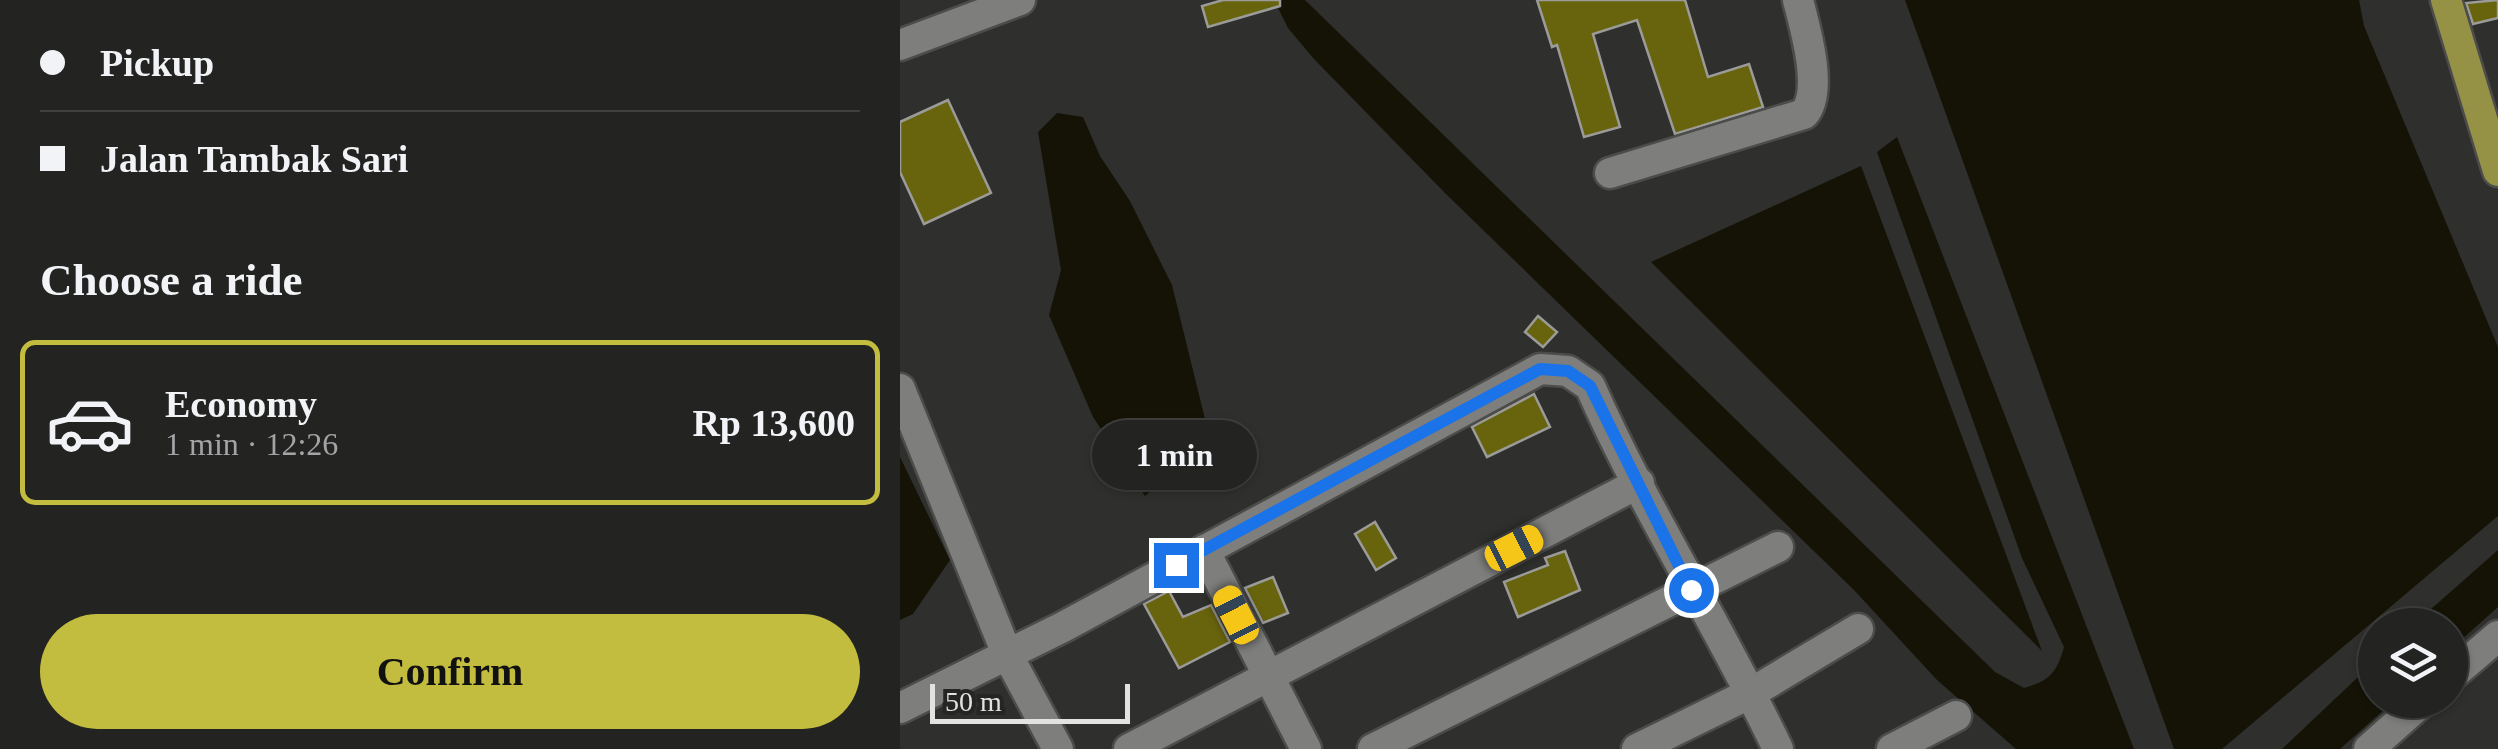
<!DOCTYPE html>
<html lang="en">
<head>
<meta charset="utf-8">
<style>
	:root { --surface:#232322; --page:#2f2f2f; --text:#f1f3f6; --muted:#a3a4a5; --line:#404040; --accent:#c3bd3f }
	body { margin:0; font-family:Georgia,serif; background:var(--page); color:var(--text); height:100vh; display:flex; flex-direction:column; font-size:38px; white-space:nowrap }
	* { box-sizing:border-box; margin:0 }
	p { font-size:32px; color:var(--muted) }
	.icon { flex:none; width:55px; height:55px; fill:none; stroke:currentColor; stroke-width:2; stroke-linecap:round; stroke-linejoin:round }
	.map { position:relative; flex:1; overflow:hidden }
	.side { display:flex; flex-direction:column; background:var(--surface); width:900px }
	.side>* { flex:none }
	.guide { display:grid; align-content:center; height:220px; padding:0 40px; background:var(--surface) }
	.buttons { position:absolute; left:1458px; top:608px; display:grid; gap:20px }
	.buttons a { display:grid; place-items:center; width:110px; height:110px; border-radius:50%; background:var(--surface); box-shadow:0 2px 8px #0004,0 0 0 2px var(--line); font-size:50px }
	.scale { position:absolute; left:30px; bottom:25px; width:200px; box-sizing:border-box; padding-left:10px; border:5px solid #e2e2e1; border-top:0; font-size:28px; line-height:35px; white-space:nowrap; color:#e2e2e1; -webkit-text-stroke:8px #252523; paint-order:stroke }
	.end { position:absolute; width:45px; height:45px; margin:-22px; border:12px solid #1a73e8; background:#fff; box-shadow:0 0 0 5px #fff }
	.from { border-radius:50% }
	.bubble { position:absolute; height:70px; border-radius:35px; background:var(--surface); box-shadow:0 2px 8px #0004,0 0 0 2px var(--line); font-size:32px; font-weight:700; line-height:70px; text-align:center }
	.car { position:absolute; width:30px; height:60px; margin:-30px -15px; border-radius:12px; box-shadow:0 0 8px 2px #0007; background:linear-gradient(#f5c518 24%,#345 0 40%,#f5c518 0 76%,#345 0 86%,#f5c518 0) }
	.guide b { display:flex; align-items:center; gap:35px; height:95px; font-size:38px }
	.guide b+b { border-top:2px solid var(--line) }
	.guide i { width:25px; height:25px; background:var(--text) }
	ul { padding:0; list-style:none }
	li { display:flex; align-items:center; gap:30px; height:165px; margin:0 20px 15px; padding:0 20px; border:5px solid transparent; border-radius:15px }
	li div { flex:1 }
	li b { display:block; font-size:38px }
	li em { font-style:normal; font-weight:700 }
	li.selected { border-color:var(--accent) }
	li>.icon { width:90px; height:90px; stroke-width:1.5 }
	h2 { padding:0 40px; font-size:45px; line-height:120px }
	.button { display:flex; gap:20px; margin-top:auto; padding:20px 40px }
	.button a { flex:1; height:115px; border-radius:60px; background:var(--accent); color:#111; font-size:40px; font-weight:700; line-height:115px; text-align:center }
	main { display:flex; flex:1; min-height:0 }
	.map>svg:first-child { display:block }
</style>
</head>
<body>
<main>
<section class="side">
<div class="guide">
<b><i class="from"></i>Pickup</b>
<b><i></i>Jalan Tambak Sari</b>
</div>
<h2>Choose a ride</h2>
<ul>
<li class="selected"><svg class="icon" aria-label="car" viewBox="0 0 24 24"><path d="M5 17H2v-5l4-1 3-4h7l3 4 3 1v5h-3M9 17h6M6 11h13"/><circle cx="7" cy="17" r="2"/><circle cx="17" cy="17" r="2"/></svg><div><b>Economy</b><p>1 min · 12:26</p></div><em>Rp 13,600</em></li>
</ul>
<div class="button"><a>Confirm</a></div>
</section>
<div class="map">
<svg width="1598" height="749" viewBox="0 0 1598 749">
	<rect width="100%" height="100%" fill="#2f2f2d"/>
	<g fill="#141306">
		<path d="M374 0H405L1095 672 1124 688C1149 681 1157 673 1164 647L1122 558 977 152 997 137 1234 749H1116L1037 680 954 590 545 193 414 59 388 28Z"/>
		<path d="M1005 0H1459L1464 26 1598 347V516L1322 749H1274Z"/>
		<path d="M157 113 183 117 200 156 230 201 272 285 305 419 300 447 245 496 193 417 149 315 161 270 138 132Z"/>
		<path d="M961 166 1142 651 751 262Z"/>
		<path d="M0 457 50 560 13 614 0 620Z"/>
		<path d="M1598 550V607L1550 650V625H1513Z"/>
		<path d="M1475 661V700H1495L1440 749H1382Z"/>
	</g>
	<g fill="#68640d" stroke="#9b9b99" stroke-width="2.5">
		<path d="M323 0H380V6L308 27 302 6Z"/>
		<path d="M637 0H785L808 77 849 64 863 107 775 134 737 20 693 34 720 127 684 137 657 45 652 47Z"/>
		<path d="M1598 0V18L1573 24 1566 3Z"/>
		<path d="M48 100 91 193 24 224 0 172V122Z"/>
		<path d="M638 316 657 332 643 347 625 332Z"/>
		<path d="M634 394 650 427 587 457 572 427Z"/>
		<path d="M475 522 496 558 476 570 455 534Z"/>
		<path d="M665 551 680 590 618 617 604 582 648 565 645 558Z"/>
		<path d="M373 577 388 613 363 623 345 588Z"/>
		<path d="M269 591 283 617 311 605 330 642 279 668 244 604Z"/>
	</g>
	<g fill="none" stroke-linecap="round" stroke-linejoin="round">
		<g stroke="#4c4c4a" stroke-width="35">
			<g id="minor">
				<path d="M0 45 120 0"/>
				<path d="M710 173 904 114C924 91 905 28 898 0"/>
				<path d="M0 389 107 654 158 749"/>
				<path d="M304 550 406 749"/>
				<path d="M1550 677 1598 636"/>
				<path d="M0 708 163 627 640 369 668 371 690 386C745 511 820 626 878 749"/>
				<path d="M229 749 739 483"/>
				<path d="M473 749 878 547"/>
				<path d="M737 749 851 693 958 629"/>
				<path d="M992 749 1056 716"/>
				<path d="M1469 749 1524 700"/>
			</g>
		</g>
		<g stroke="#4c4c4a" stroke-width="35">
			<path id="major" d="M1546 0 1598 171"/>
		</g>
		<use href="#minor" stroke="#7e7e7c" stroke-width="30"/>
		<use href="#major" stroke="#959246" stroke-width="30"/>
	</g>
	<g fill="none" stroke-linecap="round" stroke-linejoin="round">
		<path stroke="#1a73e8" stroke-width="12" d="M276 565 640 369 668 371 690 386 791 590"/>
	</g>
</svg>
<div class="buttons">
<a><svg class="icon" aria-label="layers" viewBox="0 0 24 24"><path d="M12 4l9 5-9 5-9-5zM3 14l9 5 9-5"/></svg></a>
</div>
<div class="scale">50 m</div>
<i class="end from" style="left:791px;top:590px"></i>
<i class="end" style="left:276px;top:565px"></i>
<div class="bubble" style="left:192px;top:420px;width:165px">1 min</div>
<i class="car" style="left:614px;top:548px;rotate:63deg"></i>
<i class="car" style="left:336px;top:615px;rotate:333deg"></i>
</div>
</main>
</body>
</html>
